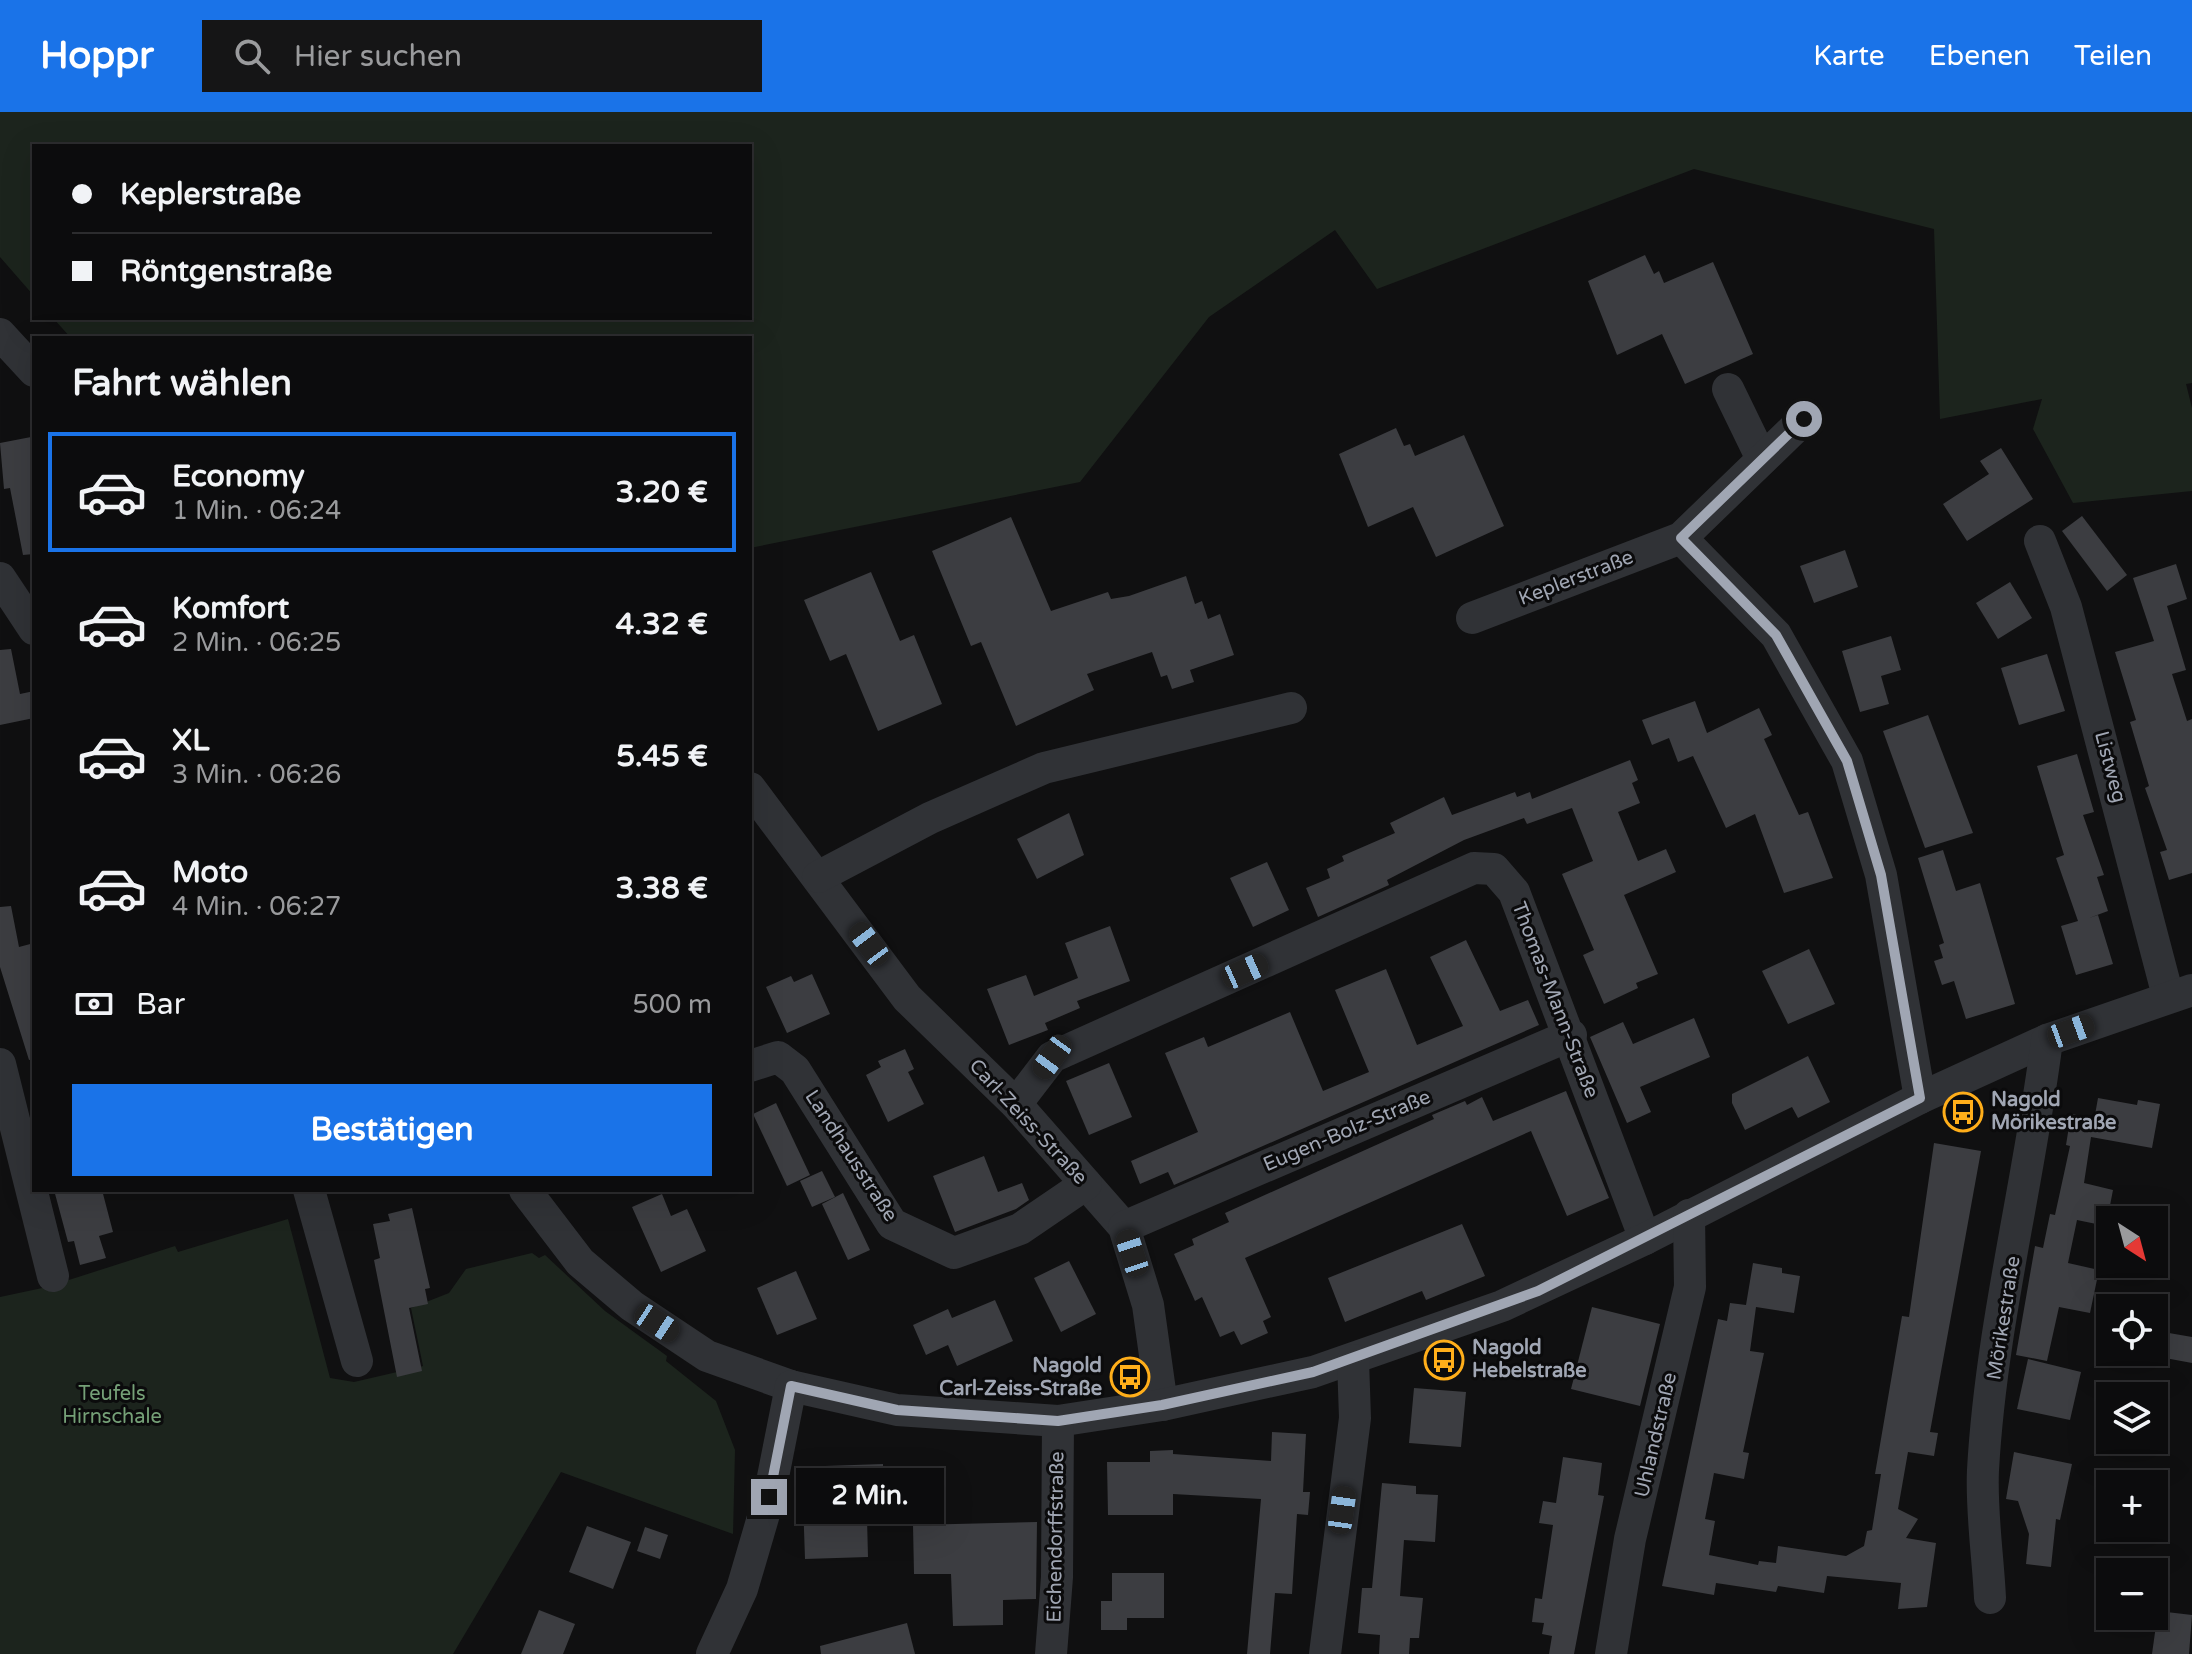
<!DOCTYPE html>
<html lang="de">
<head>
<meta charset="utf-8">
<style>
	:root { --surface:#0c0c0d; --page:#151516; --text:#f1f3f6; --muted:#9a9b9d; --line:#2c2c2e; --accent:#1a73e8 }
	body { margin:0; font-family:"Varela Round",sans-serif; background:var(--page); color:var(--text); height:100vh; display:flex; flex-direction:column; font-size:30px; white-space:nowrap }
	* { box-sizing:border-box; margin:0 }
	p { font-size:26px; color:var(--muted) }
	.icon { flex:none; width:44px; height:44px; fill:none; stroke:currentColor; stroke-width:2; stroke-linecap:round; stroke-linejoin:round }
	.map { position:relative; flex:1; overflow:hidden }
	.details { position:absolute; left:32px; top:224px; width:720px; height:856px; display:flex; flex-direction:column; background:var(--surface); border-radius:0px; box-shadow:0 8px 32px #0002,0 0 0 2px var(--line) }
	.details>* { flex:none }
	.top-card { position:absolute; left:32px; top:32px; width:720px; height:176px; border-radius:0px; box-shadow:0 8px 32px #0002,0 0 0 2px var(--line); display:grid; align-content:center; height:176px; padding:0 40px; background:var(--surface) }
	.needle { width:52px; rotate:144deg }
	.controls { position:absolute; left:2096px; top:1094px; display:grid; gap:16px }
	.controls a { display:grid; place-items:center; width:72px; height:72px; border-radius:0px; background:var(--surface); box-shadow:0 8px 32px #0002,0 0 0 2px var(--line); font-size:40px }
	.end { position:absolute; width:36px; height:36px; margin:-18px; border:10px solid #a0a6b3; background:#111; box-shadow:0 0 0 4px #111 }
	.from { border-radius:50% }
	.bubble { position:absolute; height:56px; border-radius:0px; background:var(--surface); box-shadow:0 8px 32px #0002,0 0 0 2px var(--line); font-size:26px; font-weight:800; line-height:56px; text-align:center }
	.car { position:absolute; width:24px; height:48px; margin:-24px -12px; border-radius:10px; box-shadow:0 0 6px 2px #0007; background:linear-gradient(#222 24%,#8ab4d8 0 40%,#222 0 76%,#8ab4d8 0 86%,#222 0) }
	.top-card b { display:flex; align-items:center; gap:28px; height:76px; font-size:30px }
	.top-card b+b { border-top:2px solid var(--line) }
	.top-card i { width:20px; height:20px; background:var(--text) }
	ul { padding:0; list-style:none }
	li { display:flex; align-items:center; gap:24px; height:120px; margin:0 16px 12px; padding:0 24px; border:4px solid transparent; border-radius:0px }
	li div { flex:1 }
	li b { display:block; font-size:30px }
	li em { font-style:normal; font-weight:800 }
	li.on { border-color:var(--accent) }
	li>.icon { width:72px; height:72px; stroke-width:1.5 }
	h2 { padding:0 40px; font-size:36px; line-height:96px }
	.pay { display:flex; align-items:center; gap:20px; height:88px; padding:0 40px; font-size:30px }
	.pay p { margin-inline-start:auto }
	.cta { display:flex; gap:16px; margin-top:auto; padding:16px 40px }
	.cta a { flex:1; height:92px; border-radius:0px; background:var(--accent); color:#fff; font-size:32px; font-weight:800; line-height:92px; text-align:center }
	header { display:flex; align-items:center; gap:48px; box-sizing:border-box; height:112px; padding:0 40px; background:var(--accent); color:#fff }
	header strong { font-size:38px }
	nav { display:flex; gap:44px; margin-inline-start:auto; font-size:28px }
	.search { width:560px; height:72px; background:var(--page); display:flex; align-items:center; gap:20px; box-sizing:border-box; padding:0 28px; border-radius:0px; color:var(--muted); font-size:30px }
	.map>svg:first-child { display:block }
</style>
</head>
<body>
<header>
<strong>Hoppr</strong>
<div class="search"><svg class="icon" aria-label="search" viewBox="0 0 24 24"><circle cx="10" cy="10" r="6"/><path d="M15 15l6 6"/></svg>Hier suchen</div>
<nav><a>Karte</a><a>Ebenen</a><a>Teilen</a></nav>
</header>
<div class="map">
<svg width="2192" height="1542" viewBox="0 0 2192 1542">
	<rect width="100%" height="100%" fill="#101011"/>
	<g fill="#1c241d">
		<path d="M0 0H2192V271L2186 272 2192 296V379L2073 391 2033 317 2042 287 1940 307 1934 117 1694 57 1377 177 1335 118 1209 205 1080 370 750 436V226H71L53 206H750V34H34V184L0 145Z"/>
		<path d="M288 1107 330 1266 354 1270 423 1254 411 1196 449 1181 466 1157 532 1141 539 1146 545 1143 605 1199 667 1244 666 1249 716 1289 735 1338 733 1422 561 1360 453 1542H0V1185L47 1175 175 1134 178 1140Z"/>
	</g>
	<g fill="#3c3d41">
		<path d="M1645 143 1654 162 1659 159 1664 171 1713 150 1753 242 1685 272 1662 222 1617 243 1588 169Z"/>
		<path d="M1396 316 1404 334 1410 332 1415 344 1464 323 1504 414 1436 445 1413 395 1368 415 1339 342Z"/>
		<path d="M31 325 34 342V442L23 443 10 376 4 377 0 331Z"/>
		<path d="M2001 336 2033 387 1967 429 1943 392 1989 362 1980 349Z"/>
		<path d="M2082 404 2127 463 2107 479 2062 419Z"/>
		<path d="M1011 405 1051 499 1108 480 1111 487 1129 484 1186 464 1195 492 1202 489 1208 507 1220 502 1234 543 1190 558 1194 570 1172 577 1167 563 1161 565 1152 540 1087 562 1094 578 1016 614 981 530 971 534 932 439Z"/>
		<path d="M1845 438 1858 475 1814 491 1800 454Z"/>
		<path d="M2176 452 2187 487 2167 494 2186 558 2172 562 2187 609 2192 607V761L2169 768 2160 740 2167 738 2145 676 2149 674 2130 610 2136 608 2115 540 2154 529 2133 466Z"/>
		<path d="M871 460 900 529 914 523 942 592 878 619 846 542 830 549 804 488Z"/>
		<path d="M2010 470 2032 506 1998 527 1976 491Z"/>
		<path d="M1891 524 1901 558 1881 564 1889 592 1860 600 1842 539Z"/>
		<path d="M11 537 20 582 34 579V606L0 613V538Z"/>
		<path d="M2047 542 2065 599 2019 613 2001 556Z"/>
		<path d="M1695 589 1707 621 1759 596 1772 623 1764 627 1799 703 1808 700 1833 766 1784 781 1755 702 1726 716 1693 644 1678 650 1669 626 1652 633 1642 608Z"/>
		<path d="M1928 603 1973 721 1925 736 1883 619Z"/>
		<path d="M2077 642 2094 700 2083 703 2104 763 2097 765 2108 799 2089 806 2098 803 2113 852 2076 863 2061 814 2078 809 2056 746 2064 743 2037 654Z"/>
		<path d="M1630 648 1638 668 1632 671 1640 691 1618 700 1638 749 1666 737 1676 760 1624 783 1658 862 1636 871 1638 876 1604 892 1583 843 1594 838 1562 762 1593 749 1572 696 1527 712 1524 706 1464 728 1387 768 1389 773 1318 805 1306 776 1330 766 1327 757 1344 749 1342 744 1395 721 1390 711 1444 685 1452 703 1515 680 1517 685 1530 680 1532 687Z"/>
		<path d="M1069 701 1084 743 1037 767 1017 727Z"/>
		<path d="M1943 738 1956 779 1980 771 2015 892 1966 907 1954 869 1942 873 1934 849 1943 846 1939 833 1944 831 1918 746Z"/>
		<path d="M1267 750 1289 798 1253 815 1230 766Z"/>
		<path d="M11 794 19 835 34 831V947L29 948 0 855V795Z"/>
		<path d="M1110 814 1130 869 1077 889 1080 896 1045 911 1048 918 1009 933 987 877 1026 863 1034 884 1078 866 1065 831Z"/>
		<path d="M1466 828 1500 899 1528 888 1539 913 1174 1073 1168 1060 1140 1072 1131 1049 1198 1020 1165 941 1204 925 1208 935 1290 900 1323 979 1369 960 1335 878 1386 857 1417 933 1463 914 1430 845Z"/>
		<path d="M1809 837 1835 892 1788 912 1762 859Z"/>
		<path d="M812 862 830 902 787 921 766 875 791 864 794 870Z"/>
		<path d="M1694 906 1710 945 1640 975 1651 1000 1627 1011 1590 925 1623 910 1633 932Z"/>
		<path d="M905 937 914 957 908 960 924 992 888 1010 866 963 881 955 878 949Z"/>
		<path d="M1808 944 1830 990 1798 1006 1792 995 1745 1018 1732 991V982Z"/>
		<path d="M1109 951 1132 1005 1089 1023 1066 969Z"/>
		<path d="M1566 979 1609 1086 1567 1104 1531 1019 1245 1146 1271 1205 1263 1209 1268 1221 1241 1233 1234 1219 1220 1225 1202 1185 1195 1189 1174 1142 1194 1133 1192 1127 1229 1110 1225 1101 1434 1007 1432 1003 1465 989 1467 993 1482 985 1493 1009Z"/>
		<path d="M2098 986 2137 993 2138 988 2160 992 2152 1036 2091 1025 2084 1071 2113 1078 2106 1114 2077 1108 2068 1151 2099 1158 2090 1201 2059 1195 2047 1249 2016 1243 2035 1134 2043 1136 2050 1102 2055 1103 2070 1034 2066 1033 2071 1002 2094 1006 2093 1014Z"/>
		<path d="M776 991 810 1063 787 1074 753 1002Z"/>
		<path d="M1934 1031 1981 1039 1930 1320 1938 1321 1934 1344 1908 1340 1898 1397 1918 1407 1906 1426 1936 1431 1927 1495 1898 1497 1901 1471 1827 1464 1824 1481 1778 1474 1776 1480 1716 1471 1714 1483 1662 1474 1718 1207 1727 1209 1730 1191 1746 1193 1753 1151 1782 1156V1161L1800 1164 1794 1201 1756 1195 1750 1239 1764 1241 1743 1340 1749 1341 1744 1367 1714 1361 1705 1407 1715 1409 1709 1443 1758 1453 1759 1449 1776 1451 1778 1434 1846 1444 1864 1434 1867 1419 1872 1418 1881 1362H1875L1902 1204 1909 1205Z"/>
		<path d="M984 1044 998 1080 1022 1071 1029 1088 1016 1097 955 1120 933 1064Z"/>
		<path d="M822 1059 835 1085 812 1095 800 1069Z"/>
		<path d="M54 1078H102L113 1120 99 1124 106 1146 80 1153 74 1129 68 1130Z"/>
		<path d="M843 1081 870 1138 848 1148 822 1092Z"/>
		<path d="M662 1082 671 1104 687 1097 706 1139 661 1160 632 1095Z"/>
		<path d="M412 1096 430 1176 425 1177 428 1192 409 1196 422 1259 397 1265 374 1148 380 1146 373 1112 390 1109 388 1102Z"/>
		<path d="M1462 1112 1485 1164 1426 1188 1422 1179 1345 1210 1328 1166Z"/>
		<path d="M1069 1149 1096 1202 1061 1220 1034 1166Z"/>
		<path d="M796 1159 817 1207 777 1223 757 1176Z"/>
		<path d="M995 1188 1013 1229 957 1254 948 1233 926 1243 913 1213 948 1197 952 1206Z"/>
		<path d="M1592 1195 1660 1212 1640 1294 1571 1277Z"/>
		<path d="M2169 1221 2192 1225V1251L2165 1246Z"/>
		<path d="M2028 1247 2081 1260 2070 1308 2017 1297Z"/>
		<path d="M1414 1276 1466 1280 1461 1335 1409 1331Z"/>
		<path d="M1272 1320 1306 1322 1303 1380H1310L1308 1403 1297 1402 1292 1482 1275 1481 1270 1542H1247L1261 1387 1173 1382V1403H1108L1107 1350H1150V1339L1173 1338V1342L1271 1349Z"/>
		<path d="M2014 1340 2072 1352 2060 1408 2056 1407 2051 1455 2026 1452 2029 1422 2018 1389 2006 1387Z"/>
		<path d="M1563 1345 1602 1351 1598 1383 1604 1384 1574 1542H1549L1552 1524 1542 1522 1544 1511 1532 1510 1535 1486 1542 1487 1553 1413 1539 1411 1543 1389 1556 1391Z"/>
		<path d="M883 1352 884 1406H867L868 1445 805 1447 803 1388 826 1387 825 1354Z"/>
		<path d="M1382 1371 1416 1374V1382L1438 1383 1435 1430 1404 1428 1400 1484 1423 1486 1419 1526H1410L1409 1542H1379L1380 1523 1358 1521 1362 1476H1372Z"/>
		<path d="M1037 1410 1036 1487 1003 1488V1513L953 1514 951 1462H914L913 1413Z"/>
		<path d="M587 1414 631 1430 613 1477 569 1460Z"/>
		<path d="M645 1415 668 1423 660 1447 637 1439Z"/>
		<path d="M1112 1461H1164V1506H1127V1518H1101V1489H1112Z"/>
		<path d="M539 1498 575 1512 563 1542H521Z"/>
		<path d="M2158 1499 2192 1503 2189 1542H2152Z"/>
		<path d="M907 1511 915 1542H821L820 1534Z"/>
	</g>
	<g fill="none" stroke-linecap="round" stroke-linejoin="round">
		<g stroke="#303236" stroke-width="32">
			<path d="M0 222 34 259"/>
			<path d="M1728 277 1762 347"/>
			<path d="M1681 426 1776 523 1847 649 1881 763 1920 986"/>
			<path d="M2040 429 2066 495 2168 884"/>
			<path d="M0 466 34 517"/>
			<path d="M1472 506 1681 426 1804 307"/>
			<path d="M750 676 907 886 1016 992 1124 1115 1148 1193 1162 1293"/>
			<path d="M818 765 930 706 1044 656 1291 596"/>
			<path d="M0 952 53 1164"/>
			<path d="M750 954 778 945 795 958 892 1112 954 1141 1020 1117 1086 1072"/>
			<path d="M1016 992 1052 945 1474 756 1494 757 1514 780 1645 1127"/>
			<path d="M309 1078 357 1249"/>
			<path d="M525 1078 580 1150 632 1194 707 1244 791 1274 897 1298 1058 1309 1162 1293 1313 1260 1502 1194 1645 1127 1920 986 2047 928 2192 878"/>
			<path d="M1124 1115 1571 923"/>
			<path d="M1990 1486C1988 1444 1981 1400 1983 1358 1991 1214 2029 1071 2047 928"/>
			<path d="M712 1542 742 1477 769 1385 791 1274"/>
			<path d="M1051 1542 1057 1465 1058 1309"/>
			<path d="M1325 1542 1355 1306 1353 1248"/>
			<path d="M1611 1542 1630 1427 1690 1175 1689 1103"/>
		</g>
	</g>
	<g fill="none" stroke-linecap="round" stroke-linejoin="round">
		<path stroke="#a0a6b3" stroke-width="10" d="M769 1385 791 1274 897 1298 1058 1309 1162 1293 1313 1260 1538 1179 1920 986 1881 763 1847 649 1776 523 1681 426 1804 307"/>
	</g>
	<defs>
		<g id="bus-ring" transform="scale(2)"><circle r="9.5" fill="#0b0b0c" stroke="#ffae1a" stroke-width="1.5"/><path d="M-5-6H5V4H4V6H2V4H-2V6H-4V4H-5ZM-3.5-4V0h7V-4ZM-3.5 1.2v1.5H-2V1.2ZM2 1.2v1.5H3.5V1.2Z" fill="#ffae1a"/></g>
	</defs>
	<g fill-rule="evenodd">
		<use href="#bus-ring" x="1963" y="1000"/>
		<use href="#bus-ring" x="1444" y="1248"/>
		<use href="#bus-ring" x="1130" y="1265"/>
	</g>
	<g text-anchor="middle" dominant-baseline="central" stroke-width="6" stroke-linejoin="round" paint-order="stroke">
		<g font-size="20" fill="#a0a6b3" stroke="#0b0b0c">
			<text transform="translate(1576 466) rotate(-21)">Keplerstraße</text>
			<text transform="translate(2110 655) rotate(75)">Listweg</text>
			<text transform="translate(1555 888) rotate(69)">Thomas-Mann-Straße</text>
			<text transform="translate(1028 1010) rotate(47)">Carl-Zeiss-Straße</text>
			<text transform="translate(1347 1019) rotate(-23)">Eugen-Bolz-Straße</text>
			<text transform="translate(851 1044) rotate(57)">Landhausstraße</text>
			<text transform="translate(2004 1206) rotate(-81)">Mörikestraße</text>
			<text transform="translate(1656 1323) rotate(-77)">Uhlandstraße</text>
			<text transform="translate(1056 1425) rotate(-89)">Eichendorffstraße</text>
		</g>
		<g font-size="20" font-weight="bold" fill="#a0a6b3" stroke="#0b0b0c" text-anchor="start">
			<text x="1991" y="988">Nagold<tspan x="1991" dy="23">Mörikestraße</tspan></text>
			<text x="1472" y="1236">Nagold<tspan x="1472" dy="23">Hebelstraße</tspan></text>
			<text x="1102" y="1254" text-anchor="end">Nagold<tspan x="1102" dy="23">Carl-Zeiss-Straße</tspan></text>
		</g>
		<g font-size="20" fill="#75a077" stroke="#0b0b0c">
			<text x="112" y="1282">Teufels<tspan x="112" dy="23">Hirnschale</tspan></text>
		</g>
	</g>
</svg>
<div class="controls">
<a><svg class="needle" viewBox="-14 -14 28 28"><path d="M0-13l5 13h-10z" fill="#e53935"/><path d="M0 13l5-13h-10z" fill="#9a9b9d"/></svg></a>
<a><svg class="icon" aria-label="locate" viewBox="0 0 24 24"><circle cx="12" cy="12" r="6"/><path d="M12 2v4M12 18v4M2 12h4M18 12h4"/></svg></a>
<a><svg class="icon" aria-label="layers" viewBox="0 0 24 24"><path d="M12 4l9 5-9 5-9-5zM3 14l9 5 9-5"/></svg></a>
<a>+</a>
<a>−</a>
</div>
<i class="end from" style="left:1804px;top:307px"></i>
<i class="end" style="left:769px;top:1385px"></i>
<div class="bubble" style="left:796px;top:1356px;width:148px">2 Min.</div>
<i class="car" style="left:869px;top:832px;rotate:323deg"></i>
<i class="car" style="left:1245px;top:859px;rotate:66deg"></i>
<i class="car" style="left:2071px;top:919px;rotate:70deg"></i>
<i class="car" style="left:1052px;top:945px;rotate:216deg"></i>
<i class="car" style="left:1132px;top:1141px;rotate:342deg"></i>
<i class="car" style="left:657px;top:1211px;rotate:123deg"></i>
<i class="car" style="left:1342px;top:1398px;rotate:8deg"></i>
<div class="top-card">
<b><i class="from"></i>Keplerstraße</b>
<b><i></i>Röntgenstraße</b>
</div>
<section class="details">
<h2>Fahrt wählen</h2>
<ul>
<li class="on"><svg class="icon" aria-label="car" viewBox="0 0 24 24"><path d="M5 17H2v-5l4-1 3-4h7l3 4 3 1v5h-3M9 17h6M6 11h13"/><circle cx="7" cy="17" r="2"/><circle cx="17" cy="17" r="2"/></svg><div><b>Economy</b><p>1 Min. · 06:24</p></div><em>3.20 €</em></li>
<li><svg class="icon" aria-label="car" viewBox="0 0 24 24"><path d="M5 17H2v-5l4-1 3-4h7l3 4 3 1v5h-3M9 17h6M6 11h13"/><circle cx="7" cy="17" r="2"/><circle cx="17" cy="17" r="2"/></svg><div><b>Komfort</b><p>2 Min. · 06:25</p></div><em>4.32 €</em></li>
<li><svg class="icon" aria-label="car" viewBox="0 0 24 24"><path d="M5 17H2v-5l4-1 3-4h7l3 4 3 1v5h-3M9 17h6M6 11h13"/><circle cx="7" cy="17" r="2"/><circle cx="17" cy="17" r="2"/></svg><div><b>XL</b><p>3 Min. · 06:26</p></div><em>5.45 €</em></li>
<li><svg class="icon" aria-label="car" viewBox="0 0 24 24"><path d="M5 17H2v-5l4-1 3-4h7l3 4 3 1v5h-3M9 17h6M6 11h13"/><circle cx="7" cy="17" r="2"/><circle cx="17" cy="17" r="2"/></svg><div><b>Moto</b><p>4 Min. · 06:27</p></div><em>3.38 €</em></li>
</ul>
<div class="pay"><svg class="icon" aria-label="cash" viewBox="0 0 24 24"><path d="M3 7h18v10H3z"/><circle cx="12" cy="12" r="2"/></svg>Bar<p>500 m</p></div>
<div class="cta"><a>Bestätigen</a></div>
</section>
</div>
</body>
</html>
